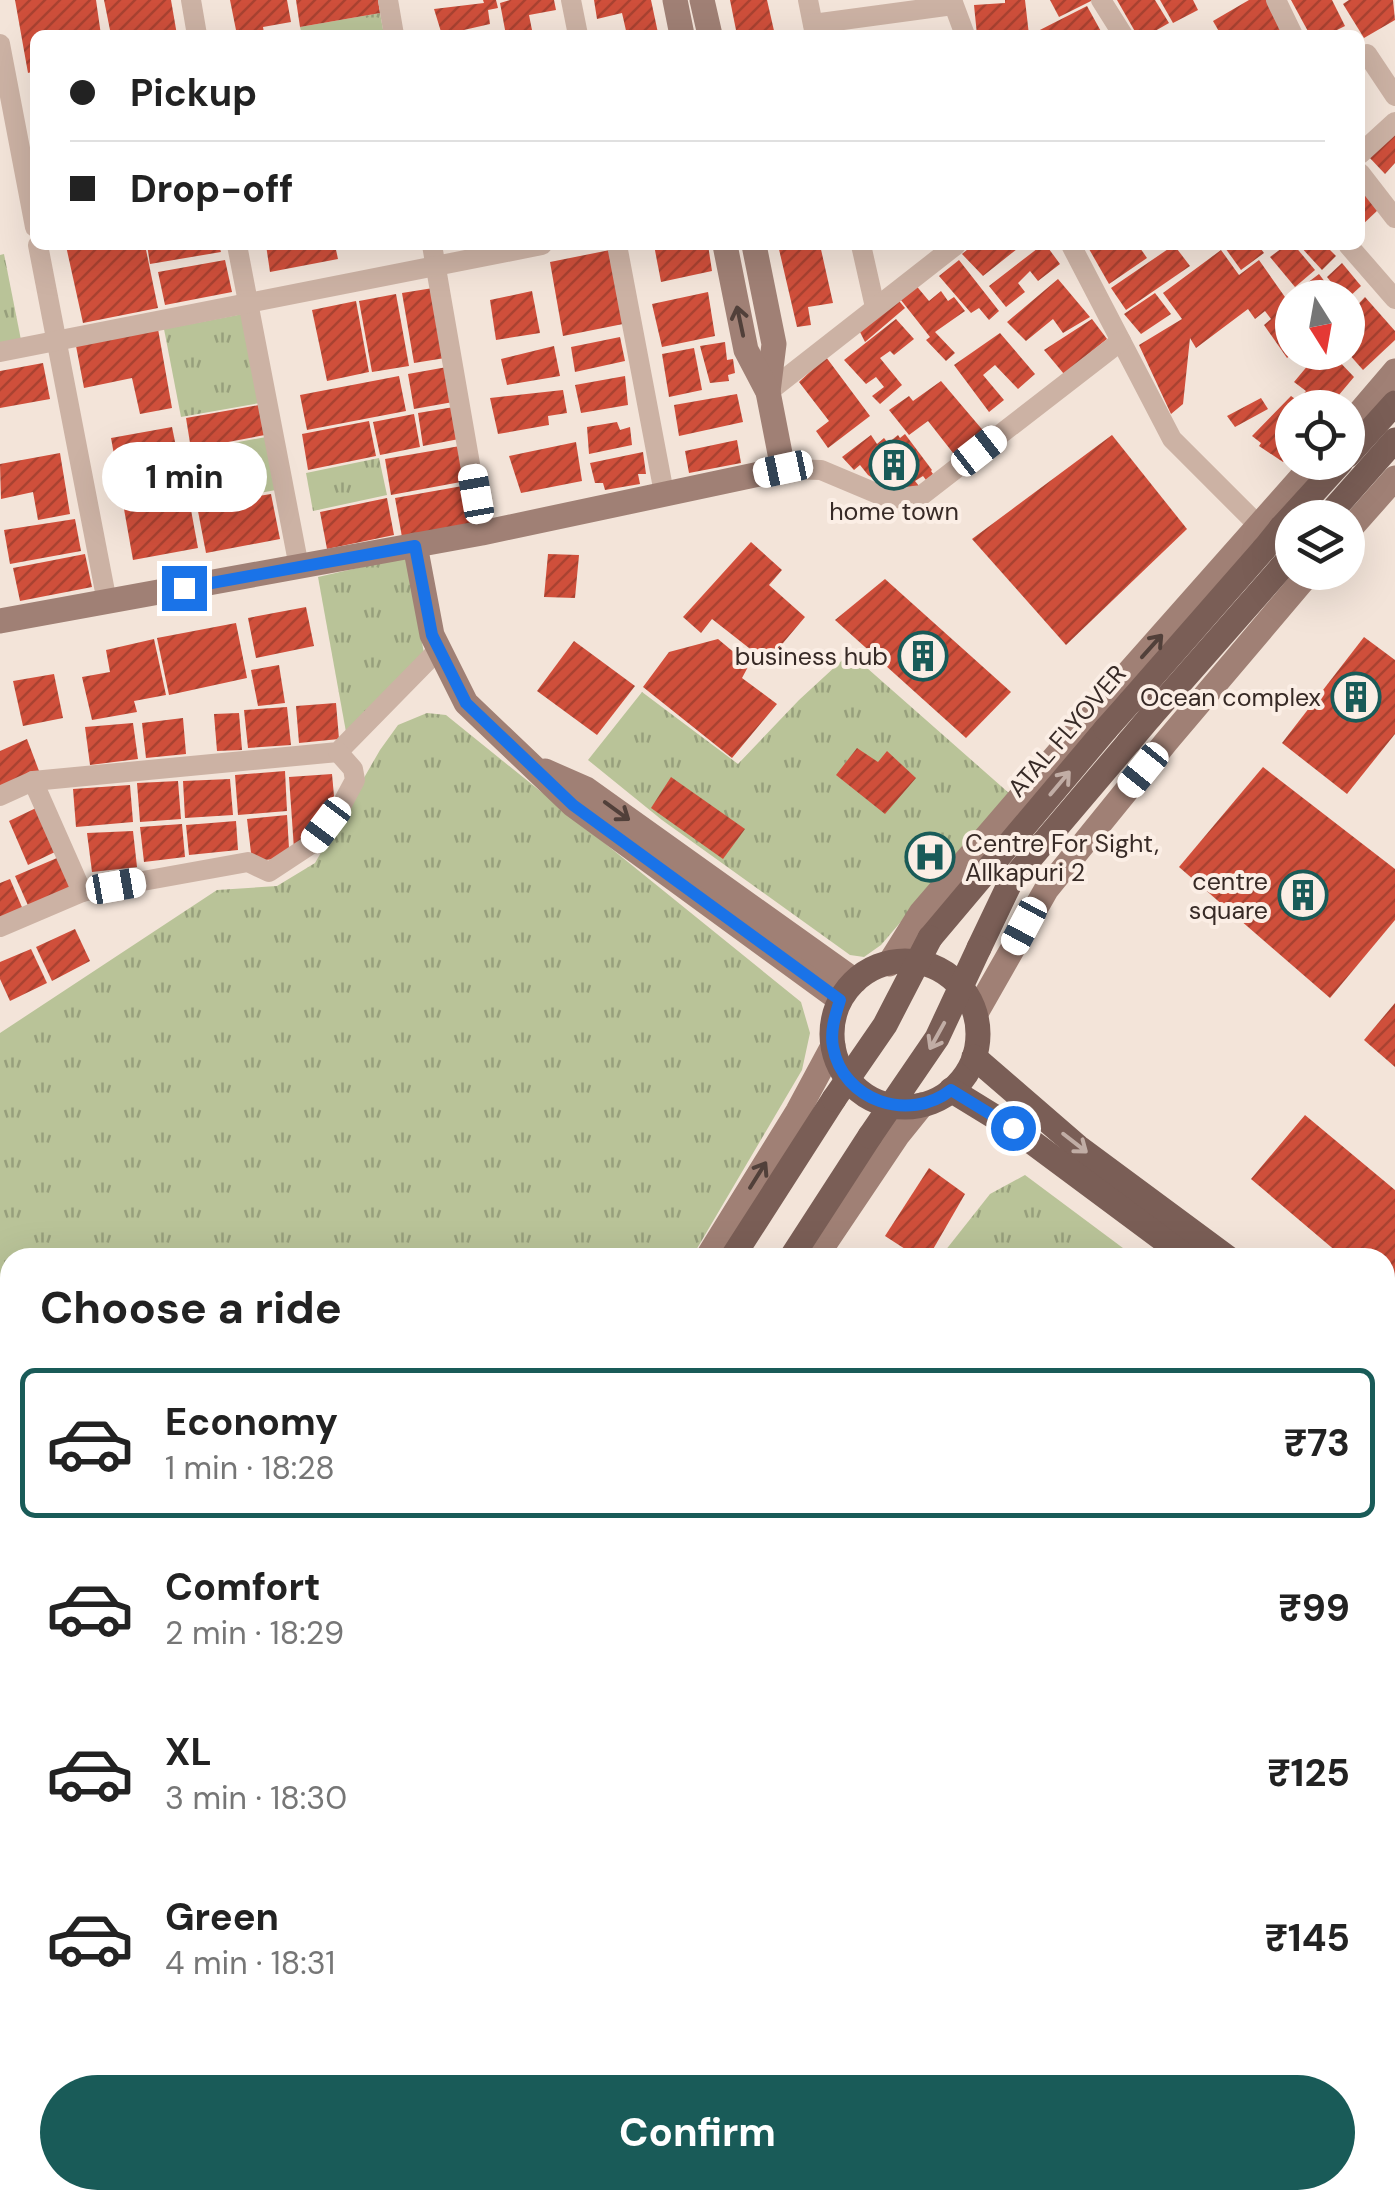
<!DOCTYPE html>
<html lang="en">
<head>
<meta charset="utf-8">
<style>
	:root { --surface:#fff; --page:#f6f6f6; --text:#222; --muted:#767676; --line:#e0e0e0; --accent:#195b58 }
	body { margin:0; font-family:"DM Sans",sans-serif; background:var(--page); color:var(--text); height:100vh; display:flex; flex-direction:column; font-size:38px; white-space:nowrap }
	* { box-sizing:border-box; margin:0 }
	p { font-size:32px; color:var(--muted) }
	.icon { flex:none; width:55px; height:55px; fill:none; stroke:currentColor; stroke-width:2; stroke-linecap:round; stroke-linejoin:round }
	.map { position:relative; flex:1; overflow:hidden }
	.sheet { position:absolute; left:0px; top:1248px; width:1395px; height:962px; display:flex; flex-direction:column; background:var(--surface); border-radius:30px 30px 0 0; box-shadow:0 10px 40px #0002 }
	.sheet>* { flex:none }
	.banner { position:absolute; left:30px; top:30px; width:1335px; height:220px; border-radius:15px; box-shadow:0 10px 40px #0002; display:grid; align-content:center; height:220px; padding:0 40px; background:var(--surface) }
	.needle { width:65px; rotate:169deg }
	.controls { position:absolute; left:1275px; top:280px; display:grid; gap:20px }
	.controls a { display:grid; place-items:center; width:90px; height:90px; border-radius:50%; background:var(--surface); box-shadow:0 10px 40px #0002; font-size:50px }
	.end { position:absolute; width:45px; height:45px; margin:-22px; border:12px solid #1a73e8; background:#fff; box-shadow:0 0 0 5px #fff }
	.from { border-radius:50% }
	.bubble { position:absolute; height:70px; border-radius:35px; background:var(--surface); box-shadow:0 10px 40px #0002; font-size:32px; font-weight:700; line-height:70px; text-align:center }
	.car { position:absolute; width:30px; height:60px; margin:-30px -15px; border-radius:12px; box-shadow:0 0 8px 2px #0007; background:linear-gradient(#fff 24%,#345 0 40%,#fff 0 76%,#345 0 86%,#fff 0) }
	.banner b { display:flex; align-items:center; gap:35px; height:95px; font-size:38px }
	.banner b+b { border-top:2px solid var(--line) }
	.banner i { width:25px; height:25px; background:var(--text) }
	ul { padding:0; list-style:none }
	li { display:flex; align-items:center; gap:30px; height:150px; margin:0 20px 15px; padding:0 20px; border:5px solid transparent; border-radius:15px }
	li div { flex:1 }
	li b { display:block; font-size:38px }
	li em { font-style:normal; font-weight:700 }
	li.on { border-color:var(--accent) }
	li>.icon { width:90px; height:90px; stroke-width:1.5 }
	h2 { padding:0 40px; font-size:45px; line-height:120px }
	.cta { display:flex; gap:20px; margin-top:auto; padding:20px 40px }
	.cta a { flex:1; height:115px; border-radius:60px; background:var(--accent); color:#fff; font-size:40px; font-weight:700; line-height:115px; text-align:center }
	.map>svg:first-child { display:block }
</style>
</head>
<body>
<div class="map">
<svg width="1395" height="2208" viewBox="0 0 1395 2208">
	<defs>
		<pattern id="grass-tufts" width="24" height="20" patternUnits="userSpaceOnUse" patternTransform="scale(2.5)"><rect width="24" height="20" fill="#b9c398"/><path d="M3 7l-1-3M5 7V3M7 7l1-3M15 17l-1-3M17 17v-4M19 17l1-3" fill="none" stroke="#979f7c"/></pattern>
		<pattern id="building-hatch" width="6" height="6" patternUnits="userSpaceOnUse" patternTransform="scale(2.5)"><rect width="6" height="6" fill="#cf4f3b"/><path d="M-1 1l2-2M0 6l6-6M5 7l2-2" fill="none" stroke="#a94231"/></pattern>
	</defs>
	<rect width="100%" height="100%" fill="#f3e4d9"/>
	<g fill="url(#grass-tufts)">
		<path d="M380 13 384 35H302L300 27Z"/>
		<path d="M4 254 21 340 0 344V255Z"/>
		<path d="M243 314 260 403 181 417 164 329Z"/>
		<path d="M266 437 276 490 198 504 189 451Z"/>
		<path d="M379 458 387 495 313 511 306 473Z"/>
		<path d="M406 557 424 653 346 732 318 577Z"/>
		<path d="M850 653 1010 794 881 945 864 957 850 955 662 820 588 760 642 692 738 764 799 700Z"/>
		<path d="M427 713 446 715 801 1002 810 1033 802 1070 692 1257 10 1258V1655L0 1644V1033L217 890 277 886 315 863 380 750 398 725Z"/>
		<path d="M1025 1175 1135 1257 941 1256 990 1194Z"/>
		<path d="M1385 1468 1395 1477V1787L1385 1773Z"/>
		<path d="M1395 1922V2208H1091L1086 2200H1385V1929Z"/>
	</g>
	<g fill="url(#building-hatch)">
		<path d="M15 0H96L101 35H35V71L28 73Z"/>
		<path d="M104 0H171L177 35H111Z"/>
		<path d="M230 0H287L291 22 263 27 264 33 237 35Z"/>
		<path d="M296 0H378L380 13 300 27Z"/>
		<path d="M483 0H496L498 8 488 10 490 24 442 35 434 9 484 3Z"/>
		<path d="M510 0H554L556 10 529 15 533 35H506L500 3Z"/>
		<path d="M594 0H651L658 33 627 35 622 13 597 19Z"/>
		<path d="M730 0H767L775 35H737Z"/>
		<path d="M1005 0H1025L1029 35H977L974 5 1005 3Z"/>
		<path d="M1050 0H1093L1059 17Z"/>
		<path d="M1117 0H1155L1169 23 1148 35H1137Z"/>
		<path d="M1160 0H1193L1198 10 1173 23Z"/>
		<path d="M1249 0H1266L1284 35H1221L1213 21Z"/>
		<path d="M1291 0H1332L1345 26 1327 35H1310Z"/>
		<path d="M1349 0H1393L1395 20 1364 38 1343 4Z"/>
		<path d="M1087 6 1103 35H1030Z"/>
		<path d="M1395 130V163L1385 174 1368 156Z"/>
		<path d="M1360 183 1380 208 1360 227Z"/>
		<path d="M73 245H145L158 308 83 323 66 246Z"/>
		<path d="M147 245H219L221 252 150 264Z"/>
		<path d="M266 245H335L338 259 270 272Z"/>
		<path d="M654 245H708L712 271 661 282Z"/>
		<path d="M778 245H820L833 303 808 307 811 325 797 327Z"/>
		<path d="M973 245 980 246 1022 245 983 276 962 254Z"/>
		<path d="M1042 245H1046L1060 264 1038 281 1030 271 1018 283 1025 292 1006 307 989 286Z"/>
		<path d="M1097 245H1138L1147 258 1109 284 1089 249Z"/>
		<path d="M1174 245 1190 266 1126 310 1111 288Z"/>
		<path d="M1223 245H1258L1264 253 1241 270Z"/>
		<path d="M1286 245H1294L1315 270 1295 287 1270 257Z"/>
		<path d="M1299 245H1325L1336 256 1322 270Z"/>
		<path d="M610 250 623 324 563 336 550 262Z"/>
		<path d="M1221 250 1239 275 1259 260 1292 307V354L1287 358 1264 325 1271 319 1265 311 1255 319 1248 309 1196 348 1190 338 1183 404 1171 414 1139 345 1182 319 1163 293Z"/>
		<path d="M225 260 232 292 165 305 158 272Z"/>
		<path d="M959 260 999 311 989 320 979 308 971 313 939 276Z"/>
		<path d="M1342 263 1361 286 1348 298H1344L1327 277Z"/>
		<path d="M1319 274 1337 298H1304L1298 290Z"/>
		<path d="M1058 279 1090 317 1063 333 1053 319 1026 341 1007 322Z"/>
		<path d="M914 283 929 301 941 291 948 301 954 297 965 311 935 332 955 353 946 361 926 340 930 337 897 295Z"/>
		<path d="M433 288 445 358 414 363 402 293Z"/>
		<path d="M532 291 540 333 496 340 490 300Z"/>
		<path d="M708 292 715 336 662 347 652 304Z"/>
		<path d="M1155 293 1171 314 1141 334 1124 314Z"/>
		<path d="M396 294 409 366 372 372 359 301Z"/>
		<path d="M895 296 905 308 865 342 860 332Z"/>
		<path d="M1365 297 1395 331V340L1363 370 1348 353V315Z"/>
		<path d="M356 301 369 372 327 381 312 310Z"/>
		<path d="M896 319 914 339 894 355 890 351 880 358 902 385 880 404 872 396 884 387 876 377 866 384 844 360Z"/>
		<path d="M1092 319 1107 339 1064 374 1044 350Z"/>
		<path d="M158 329 172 408 140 414 132 378 84 388 76 346Z"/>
		<path d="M1000 333 1035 374 1018 389 995 365 983 375 1004 400 989 412 954 365Z"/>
		<path d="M620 337 625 361 575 372 571 347Z"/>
		<path d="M725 342 727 360 733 359 735 373 728 375 729 381 710 383 700 346Z"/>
		<path d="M554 346 560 376 507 385 501 359Z"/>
		<path d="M694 348 702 390 669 397 662 354Z"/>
		<path d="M1319 352H1324L1333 360 1335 357 1354 377 1328 408H1292V451L1283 462 1259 446 1261 443 1252 436 1291 396 1298 401 1306 391 1294 382Z"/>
		<path d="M826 357 870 416 828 448 816 431 829 421 799 382Z"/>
		<path d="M43 363 50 399 0 408V371Z"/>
		<path d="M447 367 453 402 414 409 408 374Z"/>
		<path d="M399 376 406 411 307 430 300 395Z"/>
		<path d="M625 376 628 405 581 413 575 385Z"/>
		<path d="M941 381 986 434 957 458 928 421 909 435 889 410 909 396 913 401Z"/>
		<path d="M563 390 567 413 548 416 549 425 498 434 490 398Z"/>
		<path d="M737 394 743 422 679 436 674 405Z"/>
		<path d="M1261 398 1268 409 1235 427 1227 416Z"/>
		<path d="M259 405 265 435 191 449 186 418Z"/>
		<path d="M454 407 459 439 423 446 418 413Z"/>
		<path d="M414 414 420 447 380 455 373 422Z"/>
		<path d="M369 421 376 456 308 470 302 434Z"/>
		<path d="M617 422 620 430 630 427 632 445 589 454 587 427Z"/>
		<path d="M172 427 184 486 122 498 111 438Z"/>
		<path d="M905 434 932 470 931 471 933 474 926 480 923 476 915 481 919 486 901 493 897 487 894 490 892 486 888 489 868 475 860 465 854 470 842 457 871 435 877 444 884 438 888 443 898 435 900 438Z"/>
		<path d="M1112 435 1187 529 1066 645 972 539Z"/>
		<path d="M737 440 741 463 689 473 685 451Z"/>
		<path d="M576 442 582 481 521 493 509 456Z"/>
		<path d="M460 446 466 481 391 495 385 459Z"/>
		<path d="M643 452 646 474H638L640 484 605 490 603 483H595L590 463Z"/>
		<path d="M60 453 70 514 38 520 33 492 1 499 0 464Z"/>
		<path d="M468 485 474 523 402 537 395 498Z"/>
		<path d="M271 494 280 539 206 553 197 506Z"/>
		<path d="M387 498 394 535 327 549 320 512Z"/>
		<path d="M189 499 198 548 133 560 124 509Z"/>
		<path d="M75 519 81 551 10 564 4 530Z"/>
		<path d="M751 542 782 570 769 585 805 617 767 662 712 619 701 633 683 617Z"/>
		<path d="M85 554 92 587 20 601 13 568Z"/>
		<path d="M548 554 579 555 575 598 544 597Z"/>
		<path d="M885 579 1011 692 966 738 835 620Z"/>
		<path d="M306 607 314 646 256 658 248 618Z"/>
		<path d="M236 623 247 678 169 695 157 638Z"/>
		<path d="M1364 637 1395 660V734L1347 794 1282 743Z"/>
		<path d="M154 639 166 695 134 701 137 712 92 720 82 677 110 672 106 650Z"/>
		<path d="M718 639 749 665 742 678 777 704 732 758 643 687 669 652Z"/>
		<path d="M574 641 635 686 597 735 537 691Z"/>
		<path d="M279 665 285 703 258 706 251 670Z"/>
		<path d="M54 674 63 718 23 726 13 681Z"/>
		<path d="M336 703 339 739 299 743 296 706Z"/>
		<path d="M287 707 291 745 248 748 244 710Z"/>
		<path d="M239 713 242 750 217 751 214 714Z"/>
		<path d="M183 718 186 754 146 758 142 723Z"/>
		<path d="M133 723 138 759 90 765 85 727Z"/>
		<path d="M27 739 39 771 0 787V751Z"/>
		<path d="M857 748 878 762 887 751 916 778 885 814 836 775Z"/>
		<path d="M1263 767 1395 869V920L1330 998 1179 867Z"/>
		<path d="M285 771 287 811 238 815 235 775Z"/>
		<path d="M332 774 334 796 294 849 289 777Z"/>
		<path d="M671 777 745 829 723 859 651 808Z"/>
		<path d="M230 779 233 815 185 818 183 781Z"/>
		<path d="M178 781 181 819 140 822 137 783Z"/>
		<path d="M130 785 133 822 76 827 73 789Z"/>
		<path d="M36 808 55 852 28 865 9 821Z"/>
		<path d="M287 815 289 848 277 859 252 861 247 819Z"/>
		<path d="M236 821 238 850 189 855 186 825Z"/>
		<path d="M182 824 185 857 144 862 140 827Z"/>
		<path d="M133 831 137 867 92 872 87 833Z"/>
		<path d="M939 838 948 851 922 870 913 858Z"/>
		<path d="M57 858 72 892 30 910 15 876Z"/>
		<path d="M10 879 24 912 0 922V883Z"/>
		<path d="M75 929 90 961 52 981 36 947Z"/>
		<path d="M31 949 47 983 10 1001 0 979V962Z"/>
		<path d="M1395 1003V1067L1364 1040Z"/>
		<path d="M1305 1115 1395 1190V1300L1385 1292V1258H1344L1251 1179Z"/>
		<path d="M929 1168 965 1194 928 1258H919L885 1236Z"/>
		<path d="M10 1789V1831L0 1826V1790L6 1793Z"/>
	</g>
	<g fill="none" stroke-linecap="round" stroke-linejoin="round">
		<g stroke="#ccb2a4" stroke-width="20">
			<path d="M191 0 197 35"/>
			<path d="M388 0 394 35"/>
			<path d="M571 0 578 35"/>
			<path d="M808 0 815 35"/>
			<path d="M952 0 965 35"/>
			<path d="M1101 0 1123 35"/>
			<path d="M1276 0 1293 35"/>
			<path d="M813 24 953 5"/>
			<path d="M0 44 35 227"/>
			<path d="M1367 54 1395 96"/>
			<path d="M1360 154 1395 122"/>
			<path d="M1360 173 1395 218"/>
			<path d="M38 245 107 602"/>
			<path d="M237 245 299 567"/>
			<path d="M432 245 482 533"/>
			<path d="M617 245 664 493"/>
			<path d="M861 245 875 307"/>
			<path d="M1071 245 1172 439 1267 534"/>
			<path d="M1348 245 1395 299"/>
			<path d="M0 352 542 245"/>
			<path d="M768 392 956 245"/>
			<path d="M783 469 821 470 890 499 922 495 1121 341"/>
			<path d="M33 781 82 892"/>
			<path d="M0 796 33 781 338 752 439 649"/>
			<path d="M0 927 82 892 248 862 269 872 313 843 340 808 355 780 353 769 338 752"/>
			<path d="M395 2200 404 2208"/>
		</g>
		<g stroke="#a08075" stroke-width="25">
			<path d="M675 0 682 35"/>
			<path d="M702 0 710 35"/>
			<path d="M754 245 774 344 768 392"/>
			<path d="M1348 426 1395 371"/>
			<path d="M1348 531 1395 478"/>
			<path d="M415 545 432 635 466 703 573 805 840 1000"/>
			<path d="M0 621 482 533 783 469 768 392 746 350 725 245"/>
			<path d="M545 771 586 789 855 981"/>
			<path d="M889 964 921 913 1099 706 1315 462"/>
			<path d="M976 1013 1046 890 1166 742 1310 572"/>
			<path d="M707 1258 798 1111 833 1046"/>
			<path d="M815 1258 897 1136 922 1105"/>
			<path d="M0 2084 10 2083"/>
		</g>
		<g stroke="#7a5e56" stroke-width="25">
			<path d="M1348 455 1395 403"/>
			<path d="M1326 518 1395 440"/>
			<path d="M1281 528 1341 462"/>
			<path d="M1130 702 1264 549"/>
			<path d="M1150 717 1281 568"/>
			<path d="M930 938 1106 729"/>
			<path d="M979 948 1011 881 1129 742"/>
			<circle cx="905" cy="1034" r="73"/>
			<path d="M974 1057 1078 1147 1228 1258"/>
			<path d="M951 1090 1013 1128 1188 1258"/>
			<path d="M732 1258 834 1099"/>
			<path d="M791 1258 870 1136"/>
			<path d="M1385 1387 1395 1396"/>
			<path d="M1385 1415 1395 1424"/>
			<path d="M0 2158 10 2156"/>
			<path d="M0 2198 10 2196"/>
		</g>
		<g stroke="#7a5e56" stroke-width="25">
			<path d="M1264 549 1281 528"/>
			<path d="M1281 568 1292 555"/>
			<path d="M1106 729 1130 702"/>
			<path d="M1129 742 1150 717"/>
			<path d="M834 1099 885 1025 930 938"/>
			<path d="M870 1136 937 1038 979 948"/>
		</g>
	</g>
	<defs><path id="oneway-shaft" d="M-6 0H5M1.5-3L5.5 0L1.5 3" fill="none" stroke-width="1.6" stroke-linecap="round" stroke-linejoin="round" transform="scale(2.5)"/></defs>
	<g stroke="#51403a">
		<use href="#oneway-shaft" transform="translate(740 321) rotate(-102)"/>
		<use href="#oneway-shaft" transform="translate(1152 646) rotate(-48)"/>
		<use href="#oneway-shaft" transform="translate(617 811) rotate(36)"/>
		<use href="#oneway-shaft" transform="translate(758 1175) rotate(-58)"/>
	</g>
	<g stroke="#c1ada5">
		<use href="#oneway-shaft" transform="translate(1060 783) rotate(-50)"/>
		<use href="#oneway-shaft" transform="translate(937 1036) rotate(119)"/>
		<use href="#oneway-shaft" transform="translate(1075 1143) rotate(38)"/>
	</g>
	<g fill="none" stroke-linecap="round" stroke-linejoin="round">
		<path stroke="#1a73e8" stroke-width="12" d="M184 588 415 546 432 635 466 703 573 805 840 1000C835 1016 830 1031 833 1047 843 1101 909 1123 951 1090L1013 1128"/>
	</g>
	<defs>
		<g id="building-ring" transform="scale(2.5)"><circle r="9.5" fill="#fbeee5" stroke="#195b58" stroke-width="1.5"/><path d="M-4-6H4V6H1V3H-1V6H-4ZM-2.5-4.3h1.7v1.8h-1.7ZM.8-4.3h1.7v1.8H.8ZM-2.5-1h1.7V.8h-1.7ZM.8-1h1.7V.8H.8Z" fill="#195b58"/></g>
		<g id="hospital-ring" transform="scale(2.5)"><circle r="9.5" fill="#fbeee5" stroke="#195b58" stroke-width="1.5"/><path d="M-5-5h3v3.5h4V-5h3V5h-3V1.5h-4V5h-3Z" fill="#195b58"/></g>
	</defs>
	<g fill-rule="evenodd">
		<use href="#building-ring" x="894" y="465"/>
		<use href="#building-ring" x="923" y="656"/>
		<use href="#building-ring" x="1356" y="697"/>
		<use href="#hospital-ring" x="930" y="857"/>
		<use href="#building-ring" x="1303" y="895"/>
	</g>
	<g text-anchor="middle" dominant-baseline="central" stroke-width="8" stroke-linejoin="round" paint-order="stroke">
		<g font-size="25" fill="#372a26" stroke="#fbeee5" text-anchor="end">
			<text x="894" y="511" text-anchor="middle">home town</text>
			<text x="888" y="656">business hub</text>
			<text x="1321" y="697">Ocean complex</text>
			<text x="965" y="843" text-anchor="start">Centre For Sight,<tspan x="965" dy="29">Allkapuri 2</tspan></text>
			<text x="1268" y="881">centre<tspan x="1268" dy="29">square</tspan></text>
		</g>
		<g font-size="25" fill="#372a26" stroke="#fbeee5">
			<text transform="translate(1067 731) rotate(-49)">ATAL FLYOVER</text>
		</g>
	</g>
</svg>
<div class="controls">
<a><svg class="needle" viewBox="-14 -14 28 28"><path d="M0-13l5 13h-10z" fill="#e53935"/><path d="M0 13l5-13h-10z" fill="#767676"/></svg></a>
<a><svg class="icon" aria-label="locate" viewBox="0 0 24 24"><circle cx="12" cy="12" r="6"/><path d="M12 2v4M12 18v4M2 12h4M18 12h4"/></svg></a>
<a><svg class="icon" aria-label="layers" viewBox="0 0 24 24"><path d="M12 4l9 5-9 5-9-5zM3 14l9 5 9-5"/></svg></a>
</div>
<i class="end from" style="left:1013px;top:1128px"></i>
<i class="end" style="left:184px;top:588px"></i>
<div class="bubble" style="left:102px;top:442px;width:165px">1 min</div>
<i class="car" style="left:979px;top:451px;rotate:52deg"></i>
<i class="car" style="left:783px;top:469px;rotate:258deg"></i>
<i class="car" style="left:476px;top:494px;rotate:350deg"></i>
<i class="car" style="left:1143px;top:770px;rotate:219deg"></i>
<i class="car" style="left:326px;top:825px;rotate:217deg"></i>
<i class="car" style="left:116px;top:886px;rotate:80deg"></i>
<i class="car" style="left:1024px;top:926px;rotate:208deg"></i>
<div class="banner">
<b><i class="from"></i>Pickup</b>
<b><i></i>Drop-off</b>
</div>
<section class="sheet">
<h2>Choose a ride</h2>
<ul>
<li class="on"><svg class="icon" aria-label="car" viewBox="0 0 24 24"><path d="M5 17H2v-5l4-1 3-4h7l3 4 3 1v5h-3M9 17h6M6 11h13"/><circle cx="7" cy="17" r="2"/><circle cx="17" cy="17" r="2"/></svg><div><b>Economy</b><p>1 min · 18:28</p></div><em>₹73</em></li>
<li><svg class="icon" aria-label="car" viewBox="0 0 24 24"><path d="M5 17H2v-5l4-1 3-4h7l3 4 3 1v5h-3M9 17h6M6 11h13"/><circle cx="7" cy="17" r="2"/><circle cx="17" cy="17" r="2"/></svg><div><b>Comfort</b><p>2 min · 18:29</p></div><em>₹99</em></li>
<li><svg class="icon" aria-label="car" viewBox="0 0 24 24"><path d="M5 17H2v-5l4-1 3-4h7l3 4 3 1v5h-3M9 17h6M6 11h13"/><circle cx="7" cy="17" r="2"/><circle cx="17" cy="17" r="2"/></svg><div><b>XL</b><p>3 min · 18:30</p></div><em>₹125</em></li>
<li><svg class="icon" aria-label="car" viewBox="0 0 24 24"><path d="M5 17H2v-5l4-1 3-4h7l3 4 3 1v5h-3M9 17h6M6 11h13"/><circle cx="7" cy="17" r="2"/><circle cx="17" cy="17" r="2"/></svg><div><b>Green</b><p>4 min · 18:31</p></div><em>₹145</em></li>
</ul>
<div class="cta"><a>Confirm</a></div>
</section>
</div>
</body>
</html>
